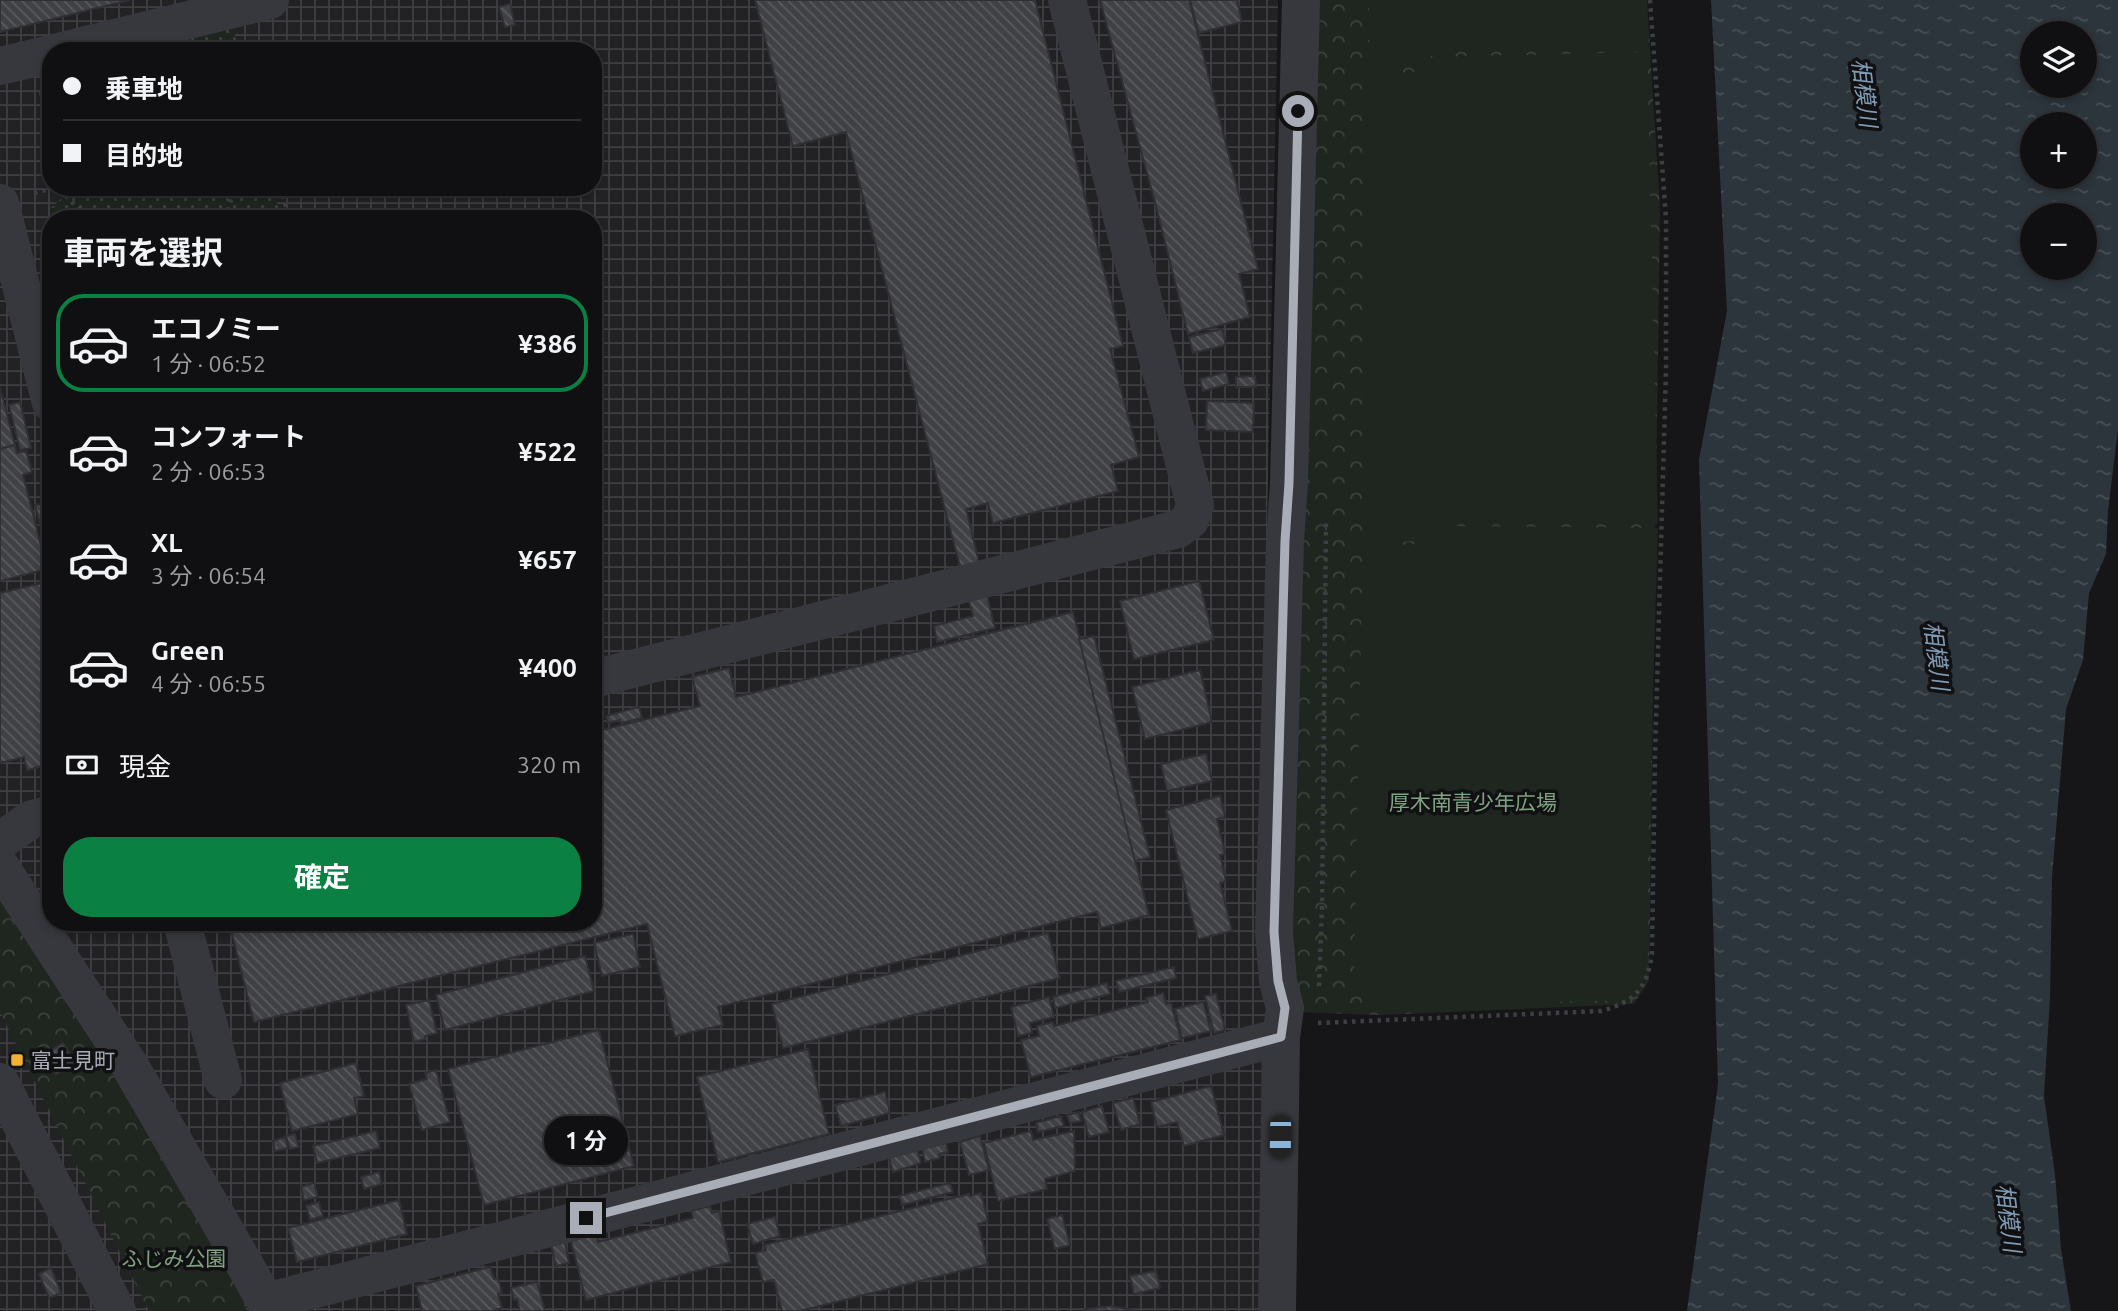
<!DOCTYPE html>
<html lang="ja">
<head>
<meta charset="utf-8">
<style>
	:root { --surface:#101012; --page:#19191b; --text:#f1f3f6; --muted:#9c9d9f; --line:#303032; --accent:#0b8043 }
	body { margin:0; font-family:Ubuntu,"Noto Sans JP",sans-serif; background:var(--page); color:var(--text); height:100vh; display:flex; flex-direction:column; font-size:26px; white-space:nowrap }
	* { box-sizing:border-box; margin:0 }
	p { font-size:23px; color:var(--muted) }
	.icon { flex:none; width:38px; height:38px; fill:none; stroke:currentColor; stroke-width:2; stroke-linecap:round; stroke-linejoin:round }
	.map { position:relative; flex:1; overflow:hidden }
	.details { position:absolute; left:42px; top:210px; width:560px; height:721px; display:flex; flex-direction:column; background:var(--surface); border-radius:28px; box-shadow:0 4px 10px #0003,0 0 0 2px var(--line) }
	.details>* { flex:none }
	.top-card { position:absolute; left:42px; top:42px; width:560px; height:154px; border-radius:28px; box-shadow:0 4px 10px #0003,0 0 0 2px var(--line); display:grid; align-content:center; height:154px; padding:0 21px; background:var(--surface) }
	.controls { position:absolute; left:2020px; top:21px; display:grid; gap:14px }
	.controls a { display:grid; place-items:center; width:77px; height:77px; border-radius:50%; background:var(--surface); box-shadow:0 4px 10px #0003,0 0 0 2px var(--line); font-size:35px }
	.end { position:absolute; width:32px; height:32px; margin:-16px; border:9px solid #a8adb8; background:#111; box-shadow:0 0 0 4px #111 }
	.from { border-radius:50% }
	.bubble { position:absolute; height:49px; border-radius:24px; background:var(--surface); box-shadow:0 4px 10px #0003,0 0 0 2px var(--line); font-size:23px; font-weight:700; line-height:49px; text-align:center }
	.car { position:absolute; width:21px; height:42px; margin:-21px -10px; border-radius:9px; box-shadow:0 0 5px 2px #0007; background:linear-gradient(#222 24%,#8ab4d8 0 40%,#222 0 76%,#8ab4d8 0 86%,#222 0) }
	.top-card b { display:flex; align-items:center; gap:24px; height:66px; font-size:26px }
	.top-card b+b { border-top:2px solid var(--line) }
	.top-card i { width:18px; height:18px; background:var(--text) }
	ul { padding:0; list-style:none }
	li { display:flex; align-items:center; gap:21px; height:98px; margin:0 14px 10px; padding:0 7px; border:4px solid transparent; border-radius:28px }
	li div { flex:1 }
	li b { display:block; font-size:26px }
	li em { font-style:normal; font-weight:700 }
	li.active { border-color:var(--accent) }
	li>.icon { width:63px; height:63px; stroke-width:1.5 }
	h2 { padding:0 21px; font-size:32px; line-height:84px }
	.pay { display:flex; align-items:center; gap:18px; height:77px; padding:0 21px; font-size:26px }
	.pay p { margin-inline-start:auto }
	.cta { display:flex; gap:14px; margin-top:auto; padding:14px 21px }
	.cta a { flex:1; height:80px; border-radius:28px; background:var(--accent); color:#fff; font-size:28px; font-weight:700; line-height:80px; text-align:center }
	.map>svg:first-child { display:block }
</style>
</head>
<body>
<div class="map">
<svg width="2118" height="1311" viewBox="0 0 2118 1311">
	<defs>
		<pattern id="industrial-grid" width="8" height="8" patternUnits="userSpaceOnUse" patternTransform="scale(1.75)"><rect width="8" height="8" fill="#222225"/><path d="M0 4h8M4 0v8" fill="none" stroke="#3f3f43"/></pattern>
		<pattern id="grass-dots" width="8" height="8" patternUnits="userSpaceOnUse" patternTransform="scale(1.75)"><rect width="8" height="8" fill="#1e261f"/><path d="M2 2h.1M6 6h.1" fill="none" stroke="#3c433d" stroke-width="1.8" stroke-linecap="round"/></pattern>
		<pattern id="park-crowns" width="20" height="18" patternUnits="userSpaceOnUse" patternTransform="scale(1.75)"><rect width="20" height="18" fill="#1e261f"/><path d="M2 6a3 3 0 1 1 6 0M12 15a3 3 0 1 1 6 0" fill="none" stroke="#3c433d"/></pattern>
		<pattern id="water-ripples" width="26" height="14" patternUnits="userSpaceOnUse" patternTransform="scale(1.75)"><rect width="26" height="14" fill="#2c353c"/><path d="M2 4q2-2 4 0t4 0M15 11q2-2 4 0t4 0" fill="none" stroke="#485056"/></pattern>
		<pattern id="building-back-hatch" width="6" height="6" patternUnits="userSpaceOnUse" patternTransform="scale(1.75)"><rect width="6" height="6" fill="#404145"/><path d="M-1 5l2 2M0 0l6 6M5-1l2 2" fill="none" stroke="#595a5e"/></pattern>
	</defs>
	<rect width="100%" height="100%" fill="#161618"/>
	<path fill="url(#industrial-grid)" fill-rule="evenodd" d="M0 0H1278L1267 526 1264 1311H0ZM51 51H593V187H51ZM51 219H593V922H51Z"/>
	<g fill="url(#grass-dots)">
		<path d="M231 20 239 51H111Z"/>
		<path d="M69 187H273L281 219H53L51 208 70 190Z"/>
	</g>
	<g fill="url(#park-crowns)">
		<path d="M1308 0H1647L1660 208 1649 981 1634 1004 1380 1015 1298 1012 1291 951Z"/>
		<path d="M0 898 10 905 214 1236 247 1311H149L0 1012Z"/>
	</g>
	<g fill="#1e261f">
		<path d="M1369 0H1646L1649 47 1436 52 1421 65H1393L1368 39Z"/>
		<path d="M1647 52 1658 524 1441 520 1427 540 1395 542 1368 525 1367 60 1380 62 1394 73 1427 71 1435 57Z"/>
		<path d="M1439 526 1658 528 1644 982 1632 1000 1388 1007 1354 980 1363 537 1383 538 1389 545 1428 544Z"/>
	</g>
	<path fill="url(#water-ripples)" fill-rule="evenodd" d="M1711 0H2118V429L2108 511 2106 554 2089 593 2083 660 2066 709 2052 877 2050 997 2044 1096 2055 1175 2061 1249 2071 1311H1687L1718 1084 1699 460 1727 311ZM2032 33H2084V86H2032ZM2032 124H2084V177H2032ZM2032 215H2084V268H2032Z"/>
	<g fill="url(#building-back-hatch)" stroke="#303034" stroke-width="2">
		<path d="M0 0H130L0 32Z"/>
		<path d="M755 0H1035L1123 346 1110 349 1139 457 1111 465 1118 491 993 523 988 503 966 509 995 628 937 642 934 626 973 616 846 132 793 146Z"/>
		<path d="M1100 0H1189L1258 269 1239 274 1250 317 1188 334 1156 206Z"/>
		<path d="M1190 0H1237L1242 22 1199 33Z"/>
		<path d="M510 4 515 25 505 27 499 7Z"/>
		<path d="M1222 329 1226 345 1193 353 1189 337Z"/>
		<path d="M1226 372 1229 384 1203 391 1200 379Z"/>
		<path d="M1255 376 1256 387H1236V377Z"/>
		<path d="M0 388 15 445 0 449Z"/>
		<path d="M1207 401 1254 403 1253 432 1206 430Z"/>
		<path d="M20 402 31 448 20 450 9 405Z"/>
		<path d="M15 445 17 453 26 451 32 472 23 475 47 569 0 581V449Z"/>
		<path d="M45 503 51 525V567L35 505Z"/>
		<path d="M51 581V764L27 770 24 757 0 763V593Z"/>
		<path d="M1199 581 1214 640 1134 659 1120 601Z"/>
		<path d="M1073 612 1149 915 1101 928 1097 912 718 1007 723 1025 675 1036 647 924 254 1022 229 922H593V749L601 747 598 731 700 706 692 677 729 668 736 697Z"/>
		<path d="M1094 636 1150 857 1135 861 1079 639Z"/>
		<path d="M1200 670 1212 722 1145 739 1132 687Z"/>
		<path d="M639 707 642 718 621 723 620 720 608 723 606 716Z"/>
		<path d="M1206 754 1212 781 1167 791 1161 764Z"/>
		<path d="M1220 796 1225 817 1217 819 1225 854 1220 855 1226 881 1220 883 1232 931 1198 939 1166 810Z"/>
		<path d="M1048 933 1060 978 783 1048 772 1004Z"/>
		<path d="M633 934 640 967 602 976 594 943Z"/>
		<path d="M585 956 594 991 445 1030 436 995Z"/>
		<path d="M1174 967 1176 978 1119 992 1116 981Z"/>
		<path d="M1107 983 1110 994 1055 1008 1053 997Z"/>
		<path d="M1163 993 1166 1004 1171 1003 1181 1040 1031 1077 1021 1040 1039 1036 1037 1026 1053 1022 1054 1026 1148 1002 1146 998Z"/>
		<path d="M1216 994 1225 1030 1214 1033 1205 996Z"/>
		<path d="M1049 997 1054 1017 1030 1023 1032 1033 1018 1036 1011 1007Z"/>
		<path d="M429 1000 437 1033 425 1036V1039L414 1042 406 1005Z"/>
		<path d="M1203 1002 1211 1031 1182 1038 1175 1009Z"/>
		<path d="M599 1030 634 1166 484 1205 448 1069Z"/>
		<path d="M63 1043 75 1062 56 1074 44 1055Z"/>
		<path d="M808 1049 829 1134 718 1162 697 1077Z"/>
		<path d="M356 1063 364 1096 354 1098 358 1114 292 1131 280 1083Z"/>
		<path d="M436 1070 450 1122 422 1130 409 1084 427 1079 425 1073Z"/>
		<path d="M1211 1086 1224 1135 1184 1146 1177 1122 1157 1127 1151 1102Z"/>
		<path d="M885 1092 890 1113 841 1126 835 1105Z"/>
		<path d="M1133 1098 1140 1124 1121 1130 1113 1103Z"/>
		<path d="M1102 1106 1109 1132 1089 1137 1082 1112Z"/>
		<path d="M1079 1112 1081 1121 1070 1123 1067 1115Z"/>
		<path d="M1061 1116 1064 1126 1038 1132 1036 1123Z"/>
		<path d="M376 1131 380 1148 317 1163 313 1146Z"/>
		<path d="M1031 1131 1033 1140 1074 1131 1075 1171 1045 1179 1047 1189 998 1201 984 1143Z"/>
		<path d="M295 1134 299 1147 290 1149 286 1136Z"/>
		<path d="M980 1136 989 1170 969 1175 960 1142Z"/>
		<path d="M285 1137 288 1148 275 1151 273 1141Z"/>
		<path d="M946 1143 948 1152 939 1154 940 1158 925 1162 922 1148Z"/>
		<path d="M917 1149 921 1163 893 1172 889 1158Z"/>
		<path d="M379 1172 382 1184 364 1189 361 1177Z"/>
		<path d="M314 1183 318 1197 304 1200 301 1187Z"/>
		<path d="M950 1183 953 1192 902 1205 899 1196Z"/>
		<path d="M981 1193 988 1221 978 1224 988 1264 800 1311H782L774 1280 763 1282 755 1253 766 1250 764 1245 969 1194 970 1196Z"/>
		<path d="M399 1200 407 1234 297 1262 288 1228Z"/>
		<path d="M319 1202 323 1216 310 1220 306 1206Z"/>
		<path d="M710 1206 712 1213 719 1211 731 1262 586 1300 571 1241 597 1234 598 1242 693 1218 691 1211Z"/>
		<path d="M1062 1215 1070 1245 1055 1249 1047 1219Z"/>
		<path d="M775 1217 780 1236 753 1244 747 1224Z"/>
		<path d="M565 1242 569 1263 556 1266 551 1245Z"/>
		<path d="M490 1267 494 1279 498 1278 502 1293 498 1294 502 1308 493 1311H422L416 1286Z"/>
		<path d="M51 1268 61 1293 49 1298 39 1274Z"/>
		<path d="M1156 1271 1160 1288 1134 1294 1130 1276Z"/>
		<path d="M537 1282 545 1311H520L517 1299 514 1300 511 1288Z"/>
		<path d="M1111 1306 1137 1311H1083L1087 1309Z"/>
	</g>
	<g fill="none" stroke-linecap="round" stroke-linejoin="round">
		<g stroke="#3d3f44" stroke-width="4.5" stroke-dasharray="3.5 5" stroke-linecap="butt">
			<path d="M41 92 51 132"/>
			<path d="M64 187 67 197 88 219"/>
			<path d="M281 187 289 219"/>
			<path d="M34 193 57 187"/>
			<path d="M226 219 234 187"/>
			<path d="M1319 986 1322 908 1326 522"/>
			<path d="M1318 1023 1601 1011C1634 1002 1647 989 1652 954L1655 756 1666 369V219L1650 0"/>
		</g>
		<g stroke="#37383d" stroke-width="38">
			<path d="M62 51 270 0"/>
			<path d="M0 66 51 54"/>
			<path d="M0 203 51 403"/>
			<path d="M593 679 1178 529 1190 520 1195 505 1067 0"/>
			<path d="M0 841 32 819 51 814"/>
			<path d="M0 866 130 1066 266 1302 269 1311"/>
			<path d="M182 922 223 1080"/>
			<path d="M0 1082 117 1311"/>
			<path d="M266 1302 1281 1037"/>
			<path d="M1277 1311 1281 1037 1285 1008 1278 981 1274 932 1285 541 1289 483 1301 0"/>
		</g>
	</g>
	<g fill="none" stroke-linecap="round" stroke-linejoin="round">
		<path stroke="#a8adb8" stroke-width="9" d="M586 1218 1281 1037 1285 1008 1278 981 1274 932 1285 541 1289 483 1298 111"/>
	</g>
	<rect fill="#f2b134" stroke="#111113" stroke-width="2.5" x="10" y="1053" width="14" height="14" rx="3.5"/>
	<g text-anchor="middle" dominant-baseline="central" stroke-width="7" stroke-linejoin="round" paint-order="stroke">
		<g font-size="21" fill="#7fa381" stroke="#111113">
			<text x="1473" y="802">厚木南青少年広場</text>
			<text x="174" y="1258">ふじみ公園</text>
		</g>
		<g font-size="21" fill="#a8adb8" stroke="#111113" text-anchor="start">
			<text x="31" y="1060">富士見町</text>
		</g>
		<g font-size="23" font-style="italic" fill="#7f9bb3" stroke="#111113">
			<text transform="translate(1865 93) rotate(83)">相模川</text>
			<text transform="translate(1937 656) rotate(83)">相模川</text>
			<text transform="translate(2009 1218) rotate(83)">相模川</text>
		</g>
	</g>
</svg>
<div class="controls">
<a><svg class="icon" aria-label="layers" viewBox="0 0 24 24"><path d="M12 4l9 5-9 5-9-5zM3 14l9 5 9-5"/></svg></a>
<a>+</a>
<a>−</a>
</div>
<i class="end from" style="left:1298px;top:111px"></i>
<i class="end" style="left:586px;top:1218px"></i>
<div class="bubble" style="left:544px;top:1116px;width:84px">1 分</div>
<i class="car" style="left:1280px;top:1137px;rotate:181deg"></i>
<div class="top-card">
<b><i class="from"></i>乗車地</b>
<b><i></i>目的地</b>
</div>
<section class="details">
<h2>車両を選択</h2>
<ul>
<li class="active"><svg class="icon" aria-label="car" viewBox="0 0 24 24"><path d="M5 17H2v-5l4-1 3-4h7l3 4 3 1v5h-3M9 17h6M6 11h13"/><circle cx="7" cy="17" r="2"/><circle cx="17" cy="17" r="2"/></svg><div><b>エコノミー</b><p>1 分 · 06:52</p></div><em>¥386</em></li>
<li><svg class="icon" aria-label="car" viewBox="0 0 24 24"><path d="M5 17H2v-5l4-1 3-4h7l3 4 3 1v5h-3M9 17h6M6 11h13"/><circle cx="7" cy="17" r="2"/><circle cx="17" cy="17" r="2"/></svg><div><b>コンフォート</b><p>2 分 · 06:53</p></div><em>¥522</em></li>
<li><svg class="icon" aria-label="car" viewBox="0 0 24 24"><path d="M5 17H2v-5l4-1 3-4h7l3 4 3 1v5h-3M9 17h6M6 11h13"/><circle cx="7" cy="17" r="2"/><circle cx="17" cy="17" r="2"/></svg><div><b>XL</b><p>3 分 · 06:54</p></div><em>¥657</em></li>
<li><svg class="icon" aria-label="car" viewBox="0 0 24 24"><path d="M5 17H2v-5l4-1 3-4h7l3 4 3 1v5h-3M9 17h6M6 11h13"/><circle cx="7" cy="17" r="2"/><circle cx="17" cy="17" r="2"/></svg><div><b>Green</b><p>4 分 · 06:55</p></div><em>¥400</em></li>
</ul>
<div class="pay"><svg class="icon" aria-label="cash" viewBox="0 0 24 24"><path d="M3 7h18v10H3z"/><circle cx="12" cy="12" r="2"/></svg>現金<p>320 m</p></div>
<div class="cta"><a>確定</a></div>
</section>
</div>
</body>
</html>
